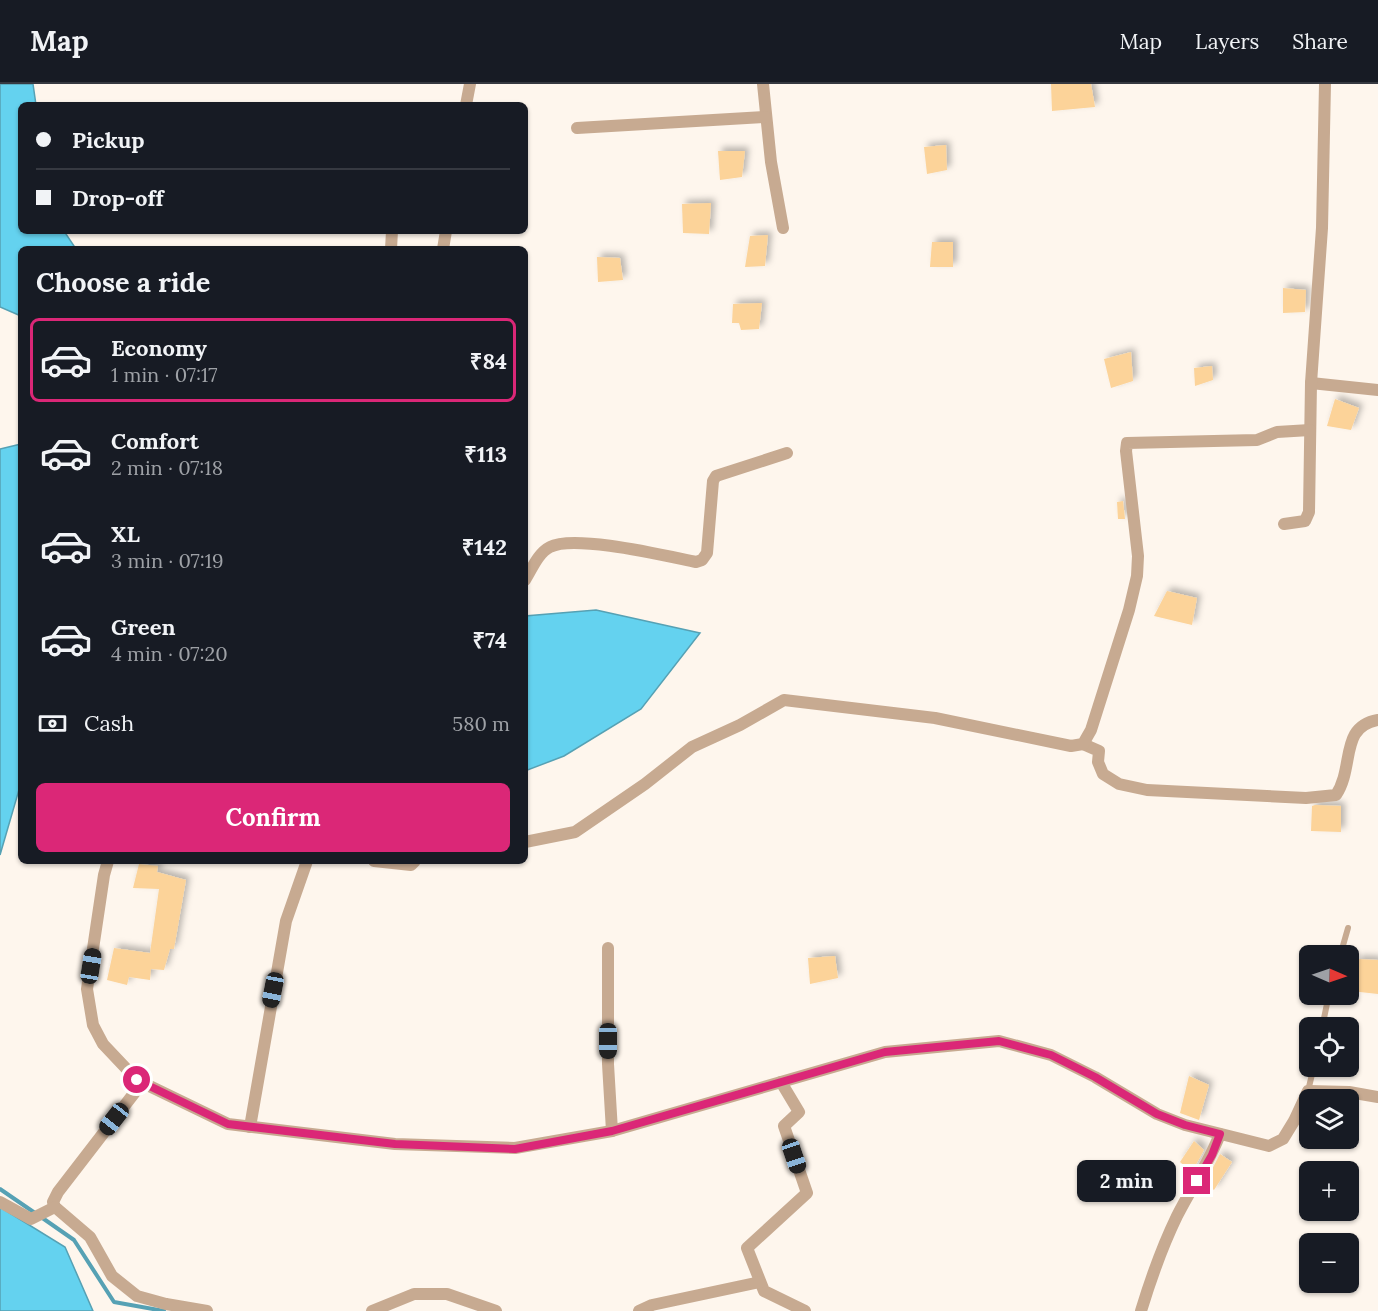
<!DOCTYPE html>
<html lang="en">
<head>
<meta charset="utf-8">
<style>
	:root { --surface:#171b24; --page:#242831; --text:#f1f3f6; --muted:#9ea1a6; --line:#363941; --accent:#db2777 }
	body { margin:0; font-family:Lora,serif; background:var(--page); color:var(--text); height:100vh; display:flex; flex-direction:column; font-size:22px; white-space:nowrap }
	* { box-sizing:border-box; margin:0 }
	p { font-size:20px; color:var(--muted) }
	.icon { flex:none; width:33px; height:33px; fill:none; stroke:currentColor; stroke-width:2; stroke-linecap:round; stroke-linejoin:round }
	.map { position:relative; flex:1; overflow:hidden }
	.details { position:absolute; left:18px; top:162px; width:510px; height:618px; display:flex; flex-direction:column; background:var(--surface); border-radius:9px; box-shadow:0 2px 4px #0004 }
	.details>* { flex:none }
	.top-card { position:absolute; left:18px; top:18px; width:510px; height:132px; border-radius:9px; box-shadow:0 2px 4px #0004; display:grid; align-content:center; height:132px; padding:0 18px; background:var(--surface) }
	.needle { width:39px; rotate:92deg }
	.buttons { position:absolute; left:1299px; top:861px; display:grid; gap:12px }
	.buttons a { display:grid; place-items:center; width:60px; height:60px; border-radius:9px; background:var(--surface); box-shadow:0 2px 4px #0004; font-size:30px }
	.end { position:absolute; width:27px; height:27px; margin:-14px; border:8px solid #db2777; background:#fff; box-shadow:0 0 0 3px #fff }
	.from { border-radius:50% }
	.bubble { position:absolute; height:42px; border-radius:9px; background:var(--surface); box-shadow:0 2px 4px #0004; font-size:20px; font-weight:700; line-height:42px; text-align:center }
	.car { position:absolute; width:18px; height:36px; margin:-18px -9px; border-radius:8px; box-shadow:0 0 4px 2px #0007; background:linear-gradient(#222 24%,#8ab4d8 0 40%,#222 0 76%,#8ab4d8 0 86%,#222 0) }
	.top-card b { display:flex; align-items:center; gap:21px; height:57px; font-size:22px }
	.top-card b+b { border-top:2px solid var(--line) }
	.top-card i { width:15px; height:15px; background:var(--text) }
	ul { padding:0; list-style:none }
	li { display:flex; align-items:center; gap:18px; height:84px; margin:0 12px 9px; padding:0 6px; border:3px solid transparent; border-radius:9px }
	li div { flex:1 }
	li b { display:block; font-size:22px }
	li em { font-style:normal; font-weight:700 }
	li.current { border-color:var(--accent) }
	li>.icon { width:54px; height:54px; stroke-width:1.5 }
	h2 { padding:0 18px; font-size:27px; line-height:72px }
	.pay { display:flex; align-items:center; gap:15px; height:66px; padding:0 18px; font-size:22px }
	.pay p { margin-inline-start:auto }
	.action { display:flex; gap:12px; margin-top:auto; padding:12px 18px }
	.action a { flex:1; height:69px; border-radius:9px; background:var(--accent); color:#fff; font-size:24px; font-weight:700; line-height:69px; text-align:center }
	header { display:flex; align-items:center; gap:36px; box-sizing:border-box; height:84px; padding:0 30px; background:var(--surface); border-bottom:2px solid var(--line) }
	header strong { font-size:28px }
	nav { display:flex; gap:33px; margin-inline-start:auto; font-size:21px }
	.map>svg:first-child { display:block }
</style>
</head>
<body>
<header>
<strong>Map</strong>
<nav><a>Map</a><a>Layers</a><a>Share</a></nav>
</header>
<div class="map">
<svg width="1378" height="1227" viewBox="0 0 1378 1227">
	<defs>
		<filter id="shadow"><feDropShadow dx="4" dy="-4" stdDeviation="3" flood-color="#0004"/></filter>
	</defs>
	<rect width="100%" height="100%" fill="#fef6ed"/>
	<g fill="#64d2ef" stroke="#56a1b4" stroke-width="1.5">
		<path d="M0 0H33L36 21H21V147H64L76 165H21V232L0 223Z"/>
		<path d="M21 360V699L0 771V365Z"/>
		<path d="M596 526 700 549 641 625 564 672 525 687V532Z"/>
		<path d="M0 1123 65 1163 93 1227H0Z"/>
	</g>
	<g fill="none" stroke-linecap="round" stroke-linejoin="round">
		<g stroke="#56a1b4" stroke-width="4">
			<path d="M0 1105 35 1129"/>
			<path d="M41 1133 74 1156 114 1218 164 1227"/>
		</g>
	</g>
	<g fill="#fcd399" filter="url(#shadow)">
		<path d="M1051 0H1091L1095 23 1052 27Z"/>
		<path d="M946 61 947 86 927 90 924 63Z"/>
		<path d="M718 67H745L742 93 720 96Z"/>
		<path d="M711 119 709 150 683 149 682 120Z"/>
		<path d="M768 151 765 182 745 183 750 152Z"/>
		<path d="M932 158H953V183H930Z"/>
		<path d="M597 173 620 174 623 196 598 198Z"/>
		<path d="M1283 204 1306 206 1305 228 1283 229Z"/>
		<path d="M762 219 759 245 741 246 739 239H732L733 220Z"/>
		<path d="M1131 268 1133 297 1111 304 1104 275Z"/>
		<path d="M1212 282 1213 296 1195 302 1194 284Z"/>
		<path d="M1335 315 1359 324 1351 346 1327 342Z"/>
		<path d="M1123 417 1125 435H1118L1117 418Z"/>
		<path d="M1167 507 1197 514 1192 541 1154 532Z"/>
		<path d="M1315 721 1341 722V748L1311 747 1312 722Z"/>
		<path d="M139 780 158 782 157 788 186 796 174 865H170L164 886 151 885 150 896 129 893 127 901 107 896 114 864 150 869 159 805 133 804Z"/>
		<path d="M835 872 838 894 810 900 808 874Z"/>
		<path d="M1357 875 1378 876V910L1351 907Z"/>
		<path d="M1189 992 1209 1001 1199 1036 1180 1029Z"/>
		<path d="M1194 1057 1204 1066 1192 1088 1180 1078Z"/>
		<path d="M1220 1070 1232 1078 1214 1106 1205 1099Z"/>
	</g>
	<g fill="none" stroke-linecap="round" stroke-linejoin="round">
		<g stroke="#c7aa91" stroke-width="6">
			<path d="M1340 872 1348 844"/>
			<path d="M1322 944 1329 910"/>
			<path d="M1308 1007 1314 982"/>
		</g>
		<g stroke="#c7aa91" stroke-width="12">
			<path d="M763 0 771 78 783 144"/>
			<path d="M466 21 470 0"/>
			<path d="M577 44 765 33"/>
			<path d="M391 165 392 147"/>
			<path d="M443 165 446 147"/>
			<path d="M1311 299 1378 306"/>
			<path d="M1284 440 1305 437 1309 428 1311 299 1322 144 1325 0"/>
			<path d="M525 496C532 485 538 469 550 463 574 450 666 472 696 478L702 476 707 469 713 397 716 392 787 369"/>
			<path d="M1083 660 1099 667 1098 678 1103 690 1119 700 1147 706 1306 714 1336 711C1355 682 1339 643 1378 636"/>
			<path d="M525 758 575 748 645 700 692 663 740 641 784 616 935 634 1071 662 1083 660 1091 646 1129 526 1137 492 1138 472 1126 367 1127 359 1257 356 1277 348 1310 346"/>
			<path d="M108 777 104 791 87 905 93 941 103 960 137 996 228 1040 395 1060 515 1064 612 1047 885 968 999 957 1051 971 1095 993 1157 1030 1185 1041 1269 1062 1283 1055 1294 1037 1308 1007 1349 1008 1378 1013"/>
			<path d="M374 777 411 781 415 777"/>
			<path d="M608 864V980L612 1047"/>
			<path d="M781 998 799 1028 784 1042 807 1109 747 1164 764 1207 805 1227"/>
			<path d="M142 999 58 1108 53 1118 55 1123 90 1153 112 1192 137 1212 166 1220 207 1227"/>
			<path d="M250 1043 286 837 307 777"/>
			<path d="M0 1118 31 1135 55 1123"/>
			<path d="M372 1227 414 1210H447L496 1227"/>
			<path d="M639 1227 652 1221 760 1198"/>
			<path d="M1141 1227C1151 1194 1162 1163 1177 1132 1191 1104 1209 1079 1220 1050"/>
		</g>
	</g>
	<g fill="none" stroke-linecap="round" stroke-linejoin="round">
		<path stroke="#db2777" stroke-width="8" d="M137 996 228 1040 395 1060 515 1065 612 1047 885 968 999 957 1051 971 1095 993 1157 1030 1185 1041 1220 1050 1212 1071 1197 1097"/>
	</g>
</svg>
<div class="buttons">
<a><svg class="needle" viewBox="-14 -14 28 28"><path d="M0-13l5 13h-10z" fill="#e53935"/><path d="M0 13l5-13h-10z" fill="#9ea1a6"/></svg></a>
<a><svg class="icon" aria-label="locate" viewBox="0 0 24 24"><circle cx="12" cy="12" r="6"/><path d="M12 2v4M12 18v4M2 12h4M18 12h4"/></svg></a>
<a><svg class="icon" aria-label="layers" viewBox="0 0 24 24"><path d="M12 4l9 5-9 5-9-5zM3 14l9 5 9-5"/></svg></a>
<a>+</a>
<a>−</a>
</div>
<i class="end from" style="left:137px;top:996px"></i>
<i class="end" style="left:1197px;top:1097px"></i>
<div class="bubble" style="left:1077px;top:1076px;width:99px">2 min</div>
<i class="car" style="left:91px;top:882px;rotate:9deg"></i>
<i class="car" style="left:273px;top:906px;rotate:191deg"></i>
<i class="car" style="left:608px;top:957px;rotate:180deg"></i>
<i class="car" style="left:114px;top:1035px;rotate:218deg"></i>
<i class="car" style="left:794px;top:1072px;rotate:161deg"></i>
<div class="top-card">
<b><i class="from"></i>Pickup</b>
<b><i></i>Drop-off</b>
</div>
<section class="details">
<h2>Choose a ride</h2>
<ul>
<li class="current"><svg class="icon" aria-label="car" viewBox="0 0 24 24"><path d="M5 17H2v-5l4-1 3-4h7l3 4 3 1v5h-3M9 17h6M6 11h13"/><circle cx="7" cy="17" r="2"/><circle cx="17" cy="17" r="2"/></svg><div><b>Economy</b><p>1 min · 07:17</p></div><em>₹84</em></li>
<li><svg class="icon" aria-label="car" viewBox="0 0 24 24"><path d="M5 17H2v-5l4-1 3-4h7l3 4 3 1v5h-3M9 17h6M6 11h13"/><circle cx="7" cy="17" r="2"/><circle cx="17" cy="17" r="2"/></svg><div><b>Comfort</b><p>2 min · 07:18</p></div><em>₹113</em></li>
<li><svg class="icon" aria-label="car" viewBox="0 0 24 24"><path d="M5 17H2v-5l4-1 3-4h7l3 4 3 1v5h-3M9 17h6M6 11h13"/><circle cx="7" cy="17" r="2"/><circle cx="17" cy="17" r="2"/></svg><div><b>XL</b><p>3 min · 07:19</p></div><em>₹142</em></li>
<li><svg class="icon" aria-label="car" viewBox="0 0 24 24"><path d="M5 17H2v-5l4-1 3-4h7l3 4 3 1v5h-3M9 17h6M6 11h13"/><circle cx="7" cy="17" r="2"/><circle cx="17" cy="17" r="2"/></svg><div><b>Green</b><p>4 min · 07:20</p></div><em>₹74</em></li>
</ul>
<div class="pay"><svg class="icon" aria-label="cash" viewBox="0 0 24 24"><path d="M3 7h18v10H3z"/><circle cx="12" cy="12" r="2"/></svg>Cash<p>580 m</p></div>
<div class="action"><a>Confirm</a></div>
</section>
</div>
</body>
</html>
